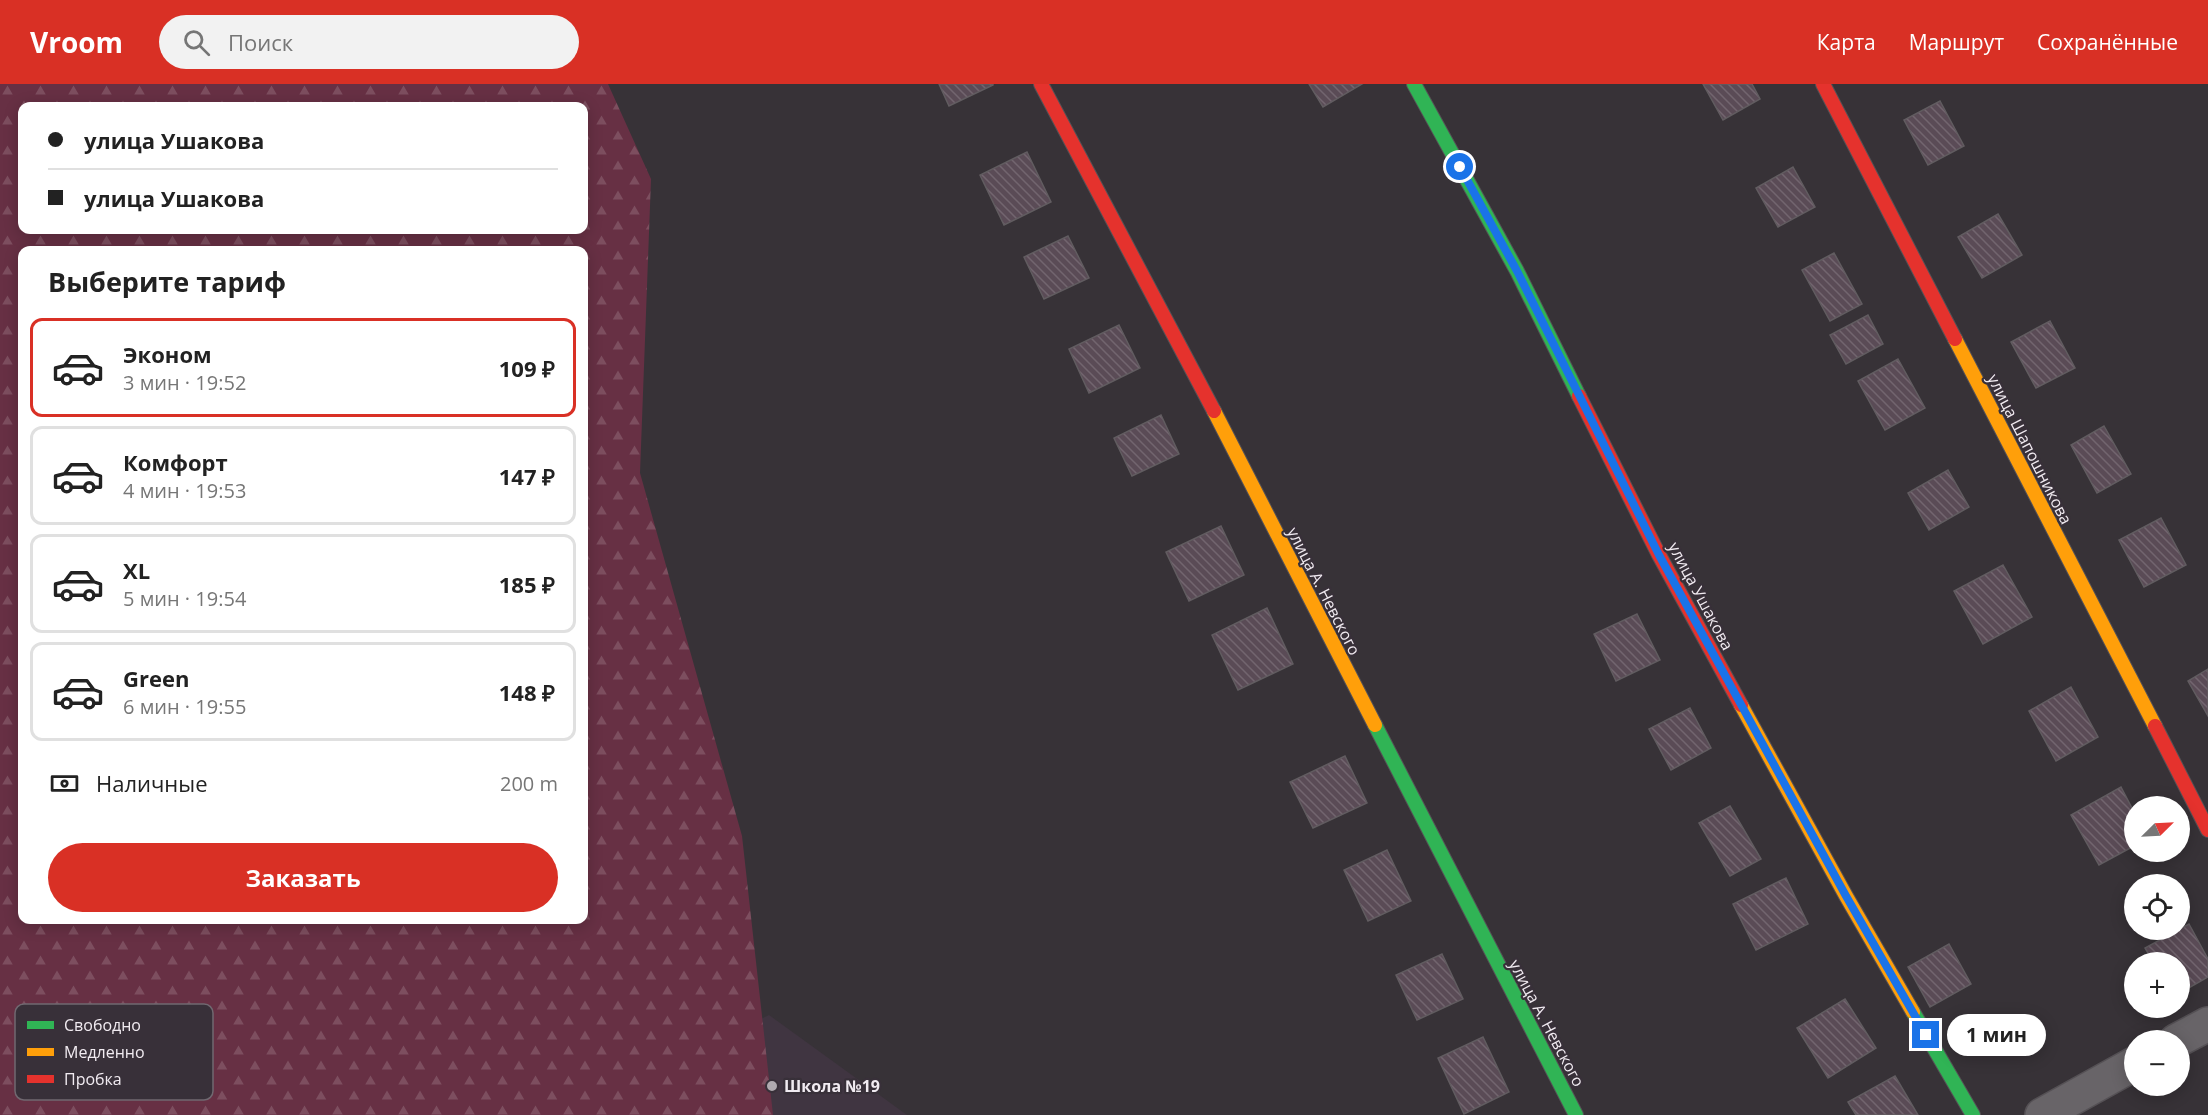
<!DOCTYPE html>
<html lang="ru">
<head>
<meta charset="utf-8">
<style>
	:root { --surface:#fff; --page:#f2f2f2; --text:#222; --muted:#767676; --line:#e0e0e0; --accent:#d93025 }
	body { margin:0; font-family:"Open Sans",sans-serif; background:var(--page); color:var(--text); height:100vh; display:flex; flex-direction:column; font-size:22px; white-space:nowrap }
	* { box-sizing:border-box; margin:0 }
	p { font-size:20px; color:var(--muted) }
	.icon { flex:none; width:33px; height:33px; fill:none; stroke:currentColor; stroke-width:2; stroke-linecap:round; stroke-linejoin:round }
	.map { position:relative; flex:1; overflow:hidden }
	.side { position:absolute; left:18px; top:162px; width:570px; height:678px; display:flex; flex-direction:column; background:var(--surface); border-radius:12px; box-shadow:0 3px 15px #0003 }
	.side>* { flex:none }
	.top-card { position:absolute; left:18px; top:18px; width:570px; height:132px; border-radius:12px; box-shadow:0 3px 15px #0003; display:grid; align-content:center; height:132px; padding:0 30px; background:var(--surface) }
	.needle { width:39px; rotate:66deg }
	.controls { position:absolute; left:2124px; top:712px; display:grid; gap:12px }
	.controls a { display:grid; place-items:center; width:66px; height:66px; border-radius:50%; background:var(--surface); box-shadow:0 3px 15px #0003; font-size:30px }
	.end { position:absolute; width:27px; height:27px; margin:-14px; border:8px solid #1a73e8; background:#fff; box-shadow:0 0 0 3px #fff }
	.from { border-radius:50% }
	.bubble { position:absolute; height:42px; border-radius:21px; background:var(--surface); box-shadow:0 3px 15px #0003; font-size:20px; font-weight:700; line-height:42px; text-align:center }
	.top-card b { display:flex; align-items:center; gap:21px; height:57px; font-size:22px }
	.top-card b+b { border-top:2px solid var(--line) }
	.top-card i { width:15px; height:15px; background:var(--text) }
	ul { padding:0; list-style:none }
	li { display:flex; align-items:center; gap:18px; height:99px; margin:0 12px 9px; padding:0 18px; border:3px solid var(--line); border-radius:12px }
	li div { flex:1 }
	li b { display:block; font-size:22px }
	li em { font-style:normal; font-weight:700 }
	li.current { border-color:var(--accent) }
	li>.icon { width:54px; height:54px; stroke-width:1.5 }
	h2 { padding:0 30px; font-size:27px; line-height:72px }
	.pay { display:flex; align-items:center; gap:15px; height:66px; padding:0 30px; font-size:22px }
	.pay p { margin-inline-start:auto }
	.primary-button { display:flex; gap:12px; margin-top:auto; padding:12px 30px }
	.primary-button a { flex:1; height:69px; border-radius:36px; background:var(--accent); color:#fff; font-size:24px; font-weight:700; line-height:69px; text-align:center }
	header { display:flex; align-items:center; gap:36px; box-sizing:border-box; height:84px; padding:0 30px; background:var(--accent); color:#fff }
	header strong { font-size:28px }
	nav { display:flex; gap:33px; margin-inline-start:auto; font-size:21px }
	.search { width:420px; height:54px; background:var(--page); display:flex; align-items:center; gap:15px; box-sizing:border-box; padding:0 21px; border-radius:33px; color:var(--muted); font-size:22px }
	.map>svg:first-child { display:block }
</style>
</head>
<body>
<header>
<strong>Vroom</strong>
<div class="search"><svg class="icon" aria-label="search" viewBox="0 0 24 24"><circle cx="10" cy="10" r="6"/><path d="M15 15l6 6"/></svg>Поиск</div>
<nav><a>Карта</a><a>Маршрут</a><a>Сохранённые</a></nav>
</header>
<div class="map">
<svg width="2208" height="1031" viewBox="0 0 2208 1031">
	<defs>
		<pattern id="forest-firs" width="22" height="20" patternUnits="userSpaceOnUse" patternTransform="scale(1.5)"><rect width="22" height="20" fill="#673044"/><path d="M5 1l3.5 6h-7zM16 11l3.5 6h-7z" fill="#7d4e5f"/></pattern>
		<pattern id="building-back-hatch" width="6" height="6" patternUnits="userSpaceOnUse" patternTransform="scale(1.5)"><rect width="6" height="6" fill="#5a4b56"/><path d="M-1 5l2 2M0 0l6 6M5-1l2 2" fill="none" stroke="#72656f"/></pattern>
	</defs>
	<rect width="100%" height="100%" fill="#373237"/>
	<path fill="#403541" d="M769 931 907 1031H675L680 974Z"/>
	<path fill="url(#forest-firs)" fill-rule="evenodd" d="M0 0H608L651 95 640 389 742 752 773 1031H0ZM22 22H584V146H22ZM22 166H584V836H22Z"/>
	<g fill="url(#building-back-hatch)" stroke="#615c60" stroke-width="1.5">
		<path d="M939 0H993V1L949 22Z"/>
		<path d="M1309 0H1362L1323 23Z"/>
		<path d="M1703 0H1752L1760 15 1723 36Z"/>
		<path d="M1940 17 1964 62 1928 81 1904 36Z"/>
		<path d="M1027 68 1051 118 1004 141 980 91Z"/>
		<path d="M1793 83 1815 123 1778 143 1756 104Z"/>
		<path d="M1998 130 2022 171 1982 194 1958 153Z"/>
		<path d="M1068 152 1089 194 1044 215 1024 173Z"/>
		<path d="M1834 169 1862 220 1830 237 1802 186Z"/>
		<path d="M1868 231 1883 260 1846 280 1830 251Z"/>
		<path d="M2050 237 2075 284 2036 304 2011 258Z"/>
		<path d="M1119 241 1140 284 1089 309 1069 265Z"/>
		<path d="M1898 275 1925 324 1885 346 1858 297Z"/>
		<path d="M1161 331 1179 370 1132 392 1114 354Z"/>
		<path d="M2104 342 2131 390 2097 409 2071 361Z"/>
		<path d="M1948 386 1969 423 1929 446 1908 409Z"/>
		<path d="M2161 434 2186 481 2144 503 2119 456Z"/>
		<path d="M1221 442 1244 491 1189 517 1166 468Z"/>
		<path d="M2003 481 2032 533 1983 560 1954 507Z"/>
		<path d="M1267 524 1293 580 1238 606 1212 551Z"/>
		<path d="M1637 530 1660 576 1616 597 1594 550Z"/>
		<path d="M2208 585V632L2188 597Z"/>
		<path d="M2071 603 2098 653 2056 677 2029 627Z"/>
		<path d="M1690 624 1711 664 1671 686 1649 645Z"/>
		<path d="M1345 672 1367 719 1313 744 1290 698Z"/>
		<path d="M2121 703 2134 728V762L2099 781 2071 731Z"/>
		<path d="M1730 722 1761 775 1730 792 1699 739Z"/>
		<path d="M1387 766 1411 817 1368 837 1344 786Z"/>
		<path d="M1786 794 1808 840 1756 866 1733 820Z"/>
		<path d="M2189 840 2208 875V893L2180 909V879H2154L2145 864Z"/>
		<path d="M1949 860 1971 900 1930 923 1908 883Z"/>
		<path d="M1442 870 1463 915 1417 936 1396 891Z"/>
		<path d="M1845 915 1876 964 1828 994 1797 944Z"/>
		<path d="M1483 953 1509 1008 1464 1030 1438 974Z"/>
		<path d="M1895 992 1918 1031H1856L1848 1018Z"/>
	</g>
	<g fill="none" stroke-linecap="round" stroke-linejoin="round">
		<g stroke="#555155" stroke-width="36">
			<g id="street">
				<path d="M2176 957 2208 940"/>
				<path d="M2042 1031 2134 980"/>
			</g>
		</g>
		<g stroke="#555155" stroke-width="16">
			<g id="fast">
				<path d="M1414 0 1517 187 1579 312"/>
				<path d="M1375 641 1576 1031"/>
				<path d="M1913 928 1973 1031"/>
			</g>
		</g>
		<g stroke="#555155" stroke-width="16">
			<g id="slow">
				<path d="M1955 255 2155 642"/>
				<path d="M1214 327 1375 641"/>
				<path d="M1741 621 1846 812 1913 928"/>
			</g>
		</g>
		<g stroke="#555155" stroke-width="16">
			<g id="jam">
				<path d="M1041 0 1214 327"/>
				<path d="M1823 0 1955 255"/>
				<path d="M1579 312 1659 471 1741 621"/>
				<path d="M2155 642 2208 746"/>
			</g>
		</g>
		<use href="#street" stroke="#686468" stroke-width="33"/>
		<use href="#fast" stroke="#30b455" stroke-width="14"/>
		<use href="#slow" stroke="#ff9f0a" stroke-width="14"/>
		<use href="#jam" stroke="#e5322d" stroke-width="14"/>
	</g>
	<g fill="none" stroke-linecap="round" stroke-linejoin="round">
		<path stroke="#1a73e8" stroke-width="8" d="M1460 83 1517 187 1659 471 1846 812 1926 951"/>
	</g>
	<circle fill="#b0aab0" stroke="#383039" stroke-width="2" cx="772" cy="1002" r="6"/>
	<g text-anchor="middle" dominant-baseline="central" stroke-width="4.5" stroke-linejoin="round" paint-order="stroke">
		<g font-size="16" fill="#f1ebf1" stroke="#383039">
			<text transform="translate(2030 365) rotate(63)">улица Шапошникова</text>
			<text transform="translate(1324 507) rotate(63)">улица А. Невского</text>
			<text transform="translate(1701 512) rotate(62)">улица Ушакова</text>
			<text transform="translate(1547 939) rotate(62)">улица А. Невского</text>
		</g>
		<g font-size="16" font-weight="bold" fill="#f1ebf1" stroke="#383039" text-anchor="start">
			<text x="784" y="1002">Школа №19</text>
		</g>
	</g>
	<rect x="15" y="920" width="198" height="96" rx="9" fill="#383039" stroke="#706870" stroke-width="1.5"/>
	<rect x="27" y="937" width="27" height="8" fill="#30b455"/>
	<rect x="27" y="964" width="27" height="8" fill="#ff9f0a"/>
	<rect x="27" y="991" width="27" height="8" fill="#e5322d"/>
	<g font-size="16" fill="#f1ebf1">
		<text x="64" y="947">Свободно</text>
		<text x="64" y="974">Медленно</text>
		<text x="64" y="1001">Пробка</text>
	</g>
</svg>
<div class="controls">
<a><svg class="needle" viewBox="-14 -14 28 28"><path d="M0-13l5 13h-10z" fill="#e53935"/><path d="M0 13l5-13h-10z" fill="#767676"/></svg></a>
<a><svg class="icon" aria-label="locate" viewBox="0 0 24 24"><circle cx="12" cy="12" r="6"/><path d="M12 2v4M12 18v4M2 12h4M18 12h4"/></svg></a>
<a>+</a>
<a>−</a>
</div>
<i class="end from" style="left:1460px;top:83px"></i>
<i class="end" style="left:1926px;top:951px"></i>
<div class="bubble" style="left:1947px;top:930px;width:99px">1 мин</div>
<div class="top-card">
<b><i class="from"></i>улица Ушакова</b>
<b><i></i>улица Ушакова</b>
</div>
<section class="side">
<h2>Выберите тариф</h2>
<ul>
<li class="current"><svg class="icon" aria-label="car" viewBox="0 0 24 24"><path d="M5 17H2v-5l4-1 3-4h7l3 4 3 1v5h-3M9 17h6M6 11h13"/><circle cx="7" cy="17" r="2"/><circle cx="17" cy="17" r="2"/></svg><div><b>Эконом</b><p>3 мин · 19:52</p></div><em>109 ₽</em></li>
<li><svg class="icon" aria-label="car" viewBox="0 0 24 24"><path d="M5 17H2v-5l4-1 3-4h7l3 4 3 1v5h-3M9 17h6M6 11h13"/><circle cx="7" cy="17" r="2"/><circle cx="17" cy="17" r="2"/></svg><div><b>Комфорт</b><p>4 мин · 19:53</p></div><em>147 ₽</em></li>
<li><svg class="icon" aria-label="car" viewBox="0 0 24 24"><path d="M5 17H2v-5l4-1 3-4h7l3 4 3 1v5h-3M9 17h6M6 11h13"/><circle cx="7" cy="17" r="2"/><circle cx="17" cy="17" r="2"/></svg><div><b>XL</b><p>5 мин · 19:54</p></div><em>185 ₽</em></li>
<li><svg class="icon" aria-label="car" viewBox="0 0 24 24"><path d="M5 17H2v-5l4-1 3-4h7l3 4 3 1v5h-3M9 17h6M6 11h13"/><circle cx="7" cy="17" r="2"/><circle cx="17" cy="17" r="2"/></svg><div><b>Green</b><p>6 мин · 19:55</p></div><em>148 ₽</em></li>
</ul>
<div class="pay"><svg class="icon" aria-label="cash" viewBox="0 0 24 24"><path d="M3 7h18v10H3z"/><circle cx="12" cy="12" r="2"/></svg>Наличные<p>200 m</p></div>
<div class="primary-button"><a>Заказать</a></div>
</section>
</div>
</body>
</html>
